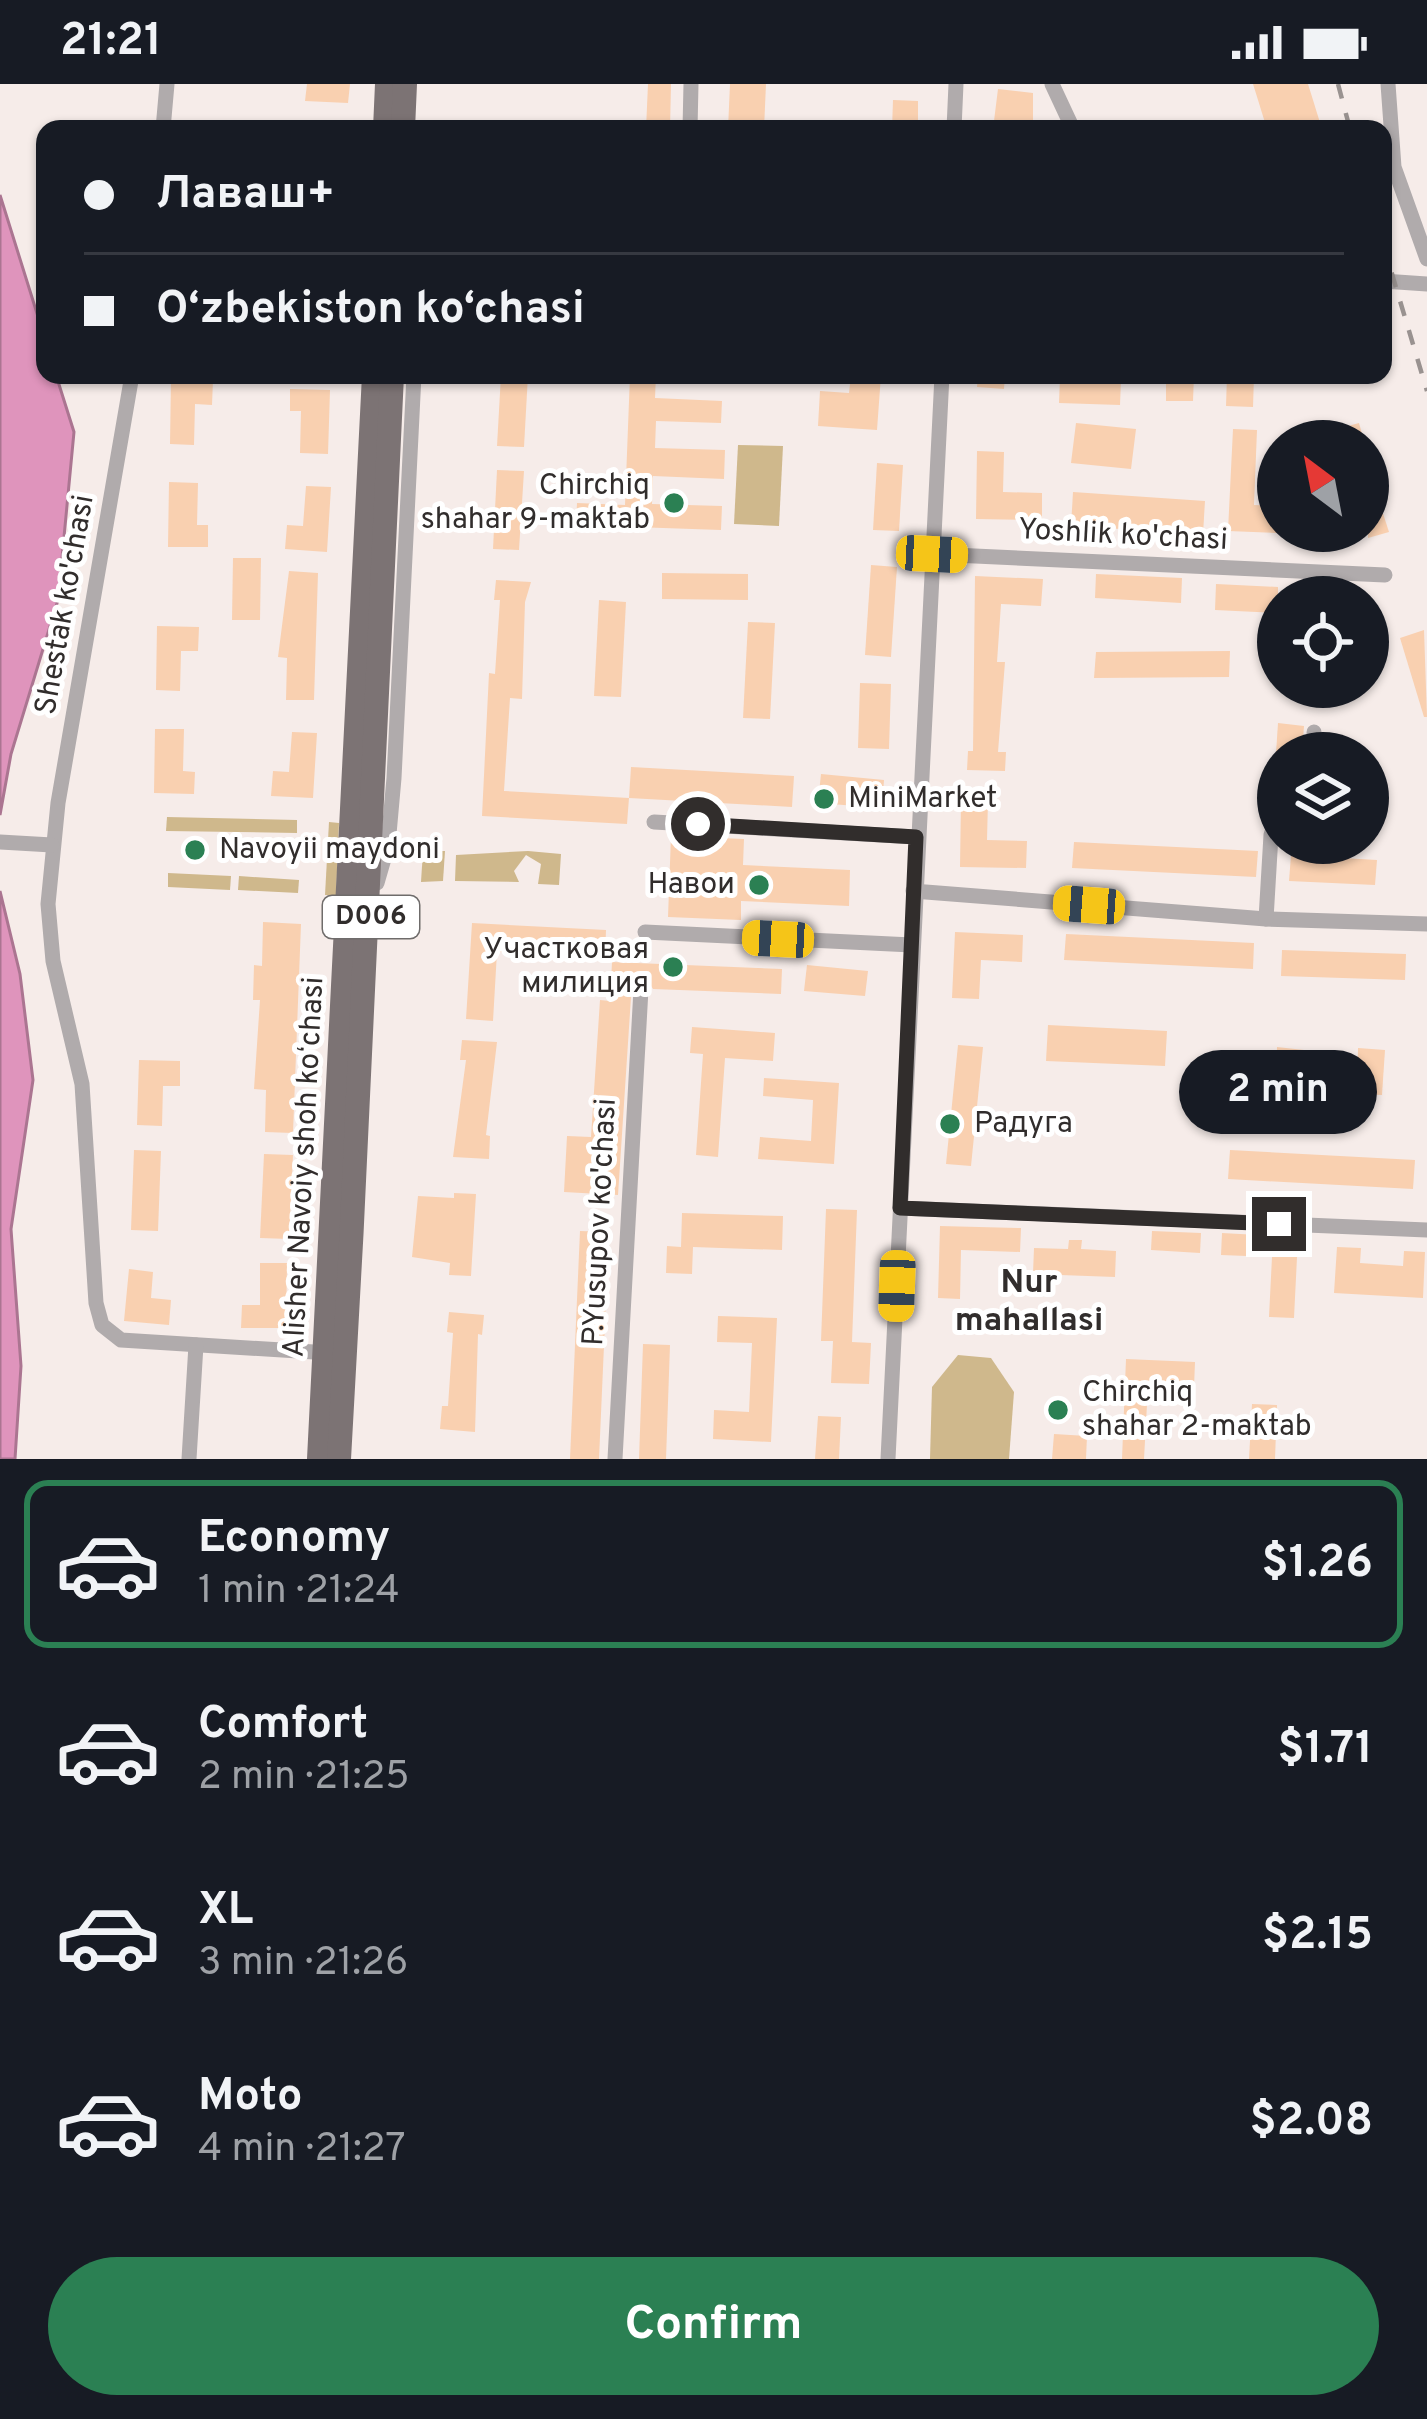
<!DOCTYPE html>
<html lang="en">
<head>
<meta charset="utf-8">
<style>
	:root { --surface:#171b24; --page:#242831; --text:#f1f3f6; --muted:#9ea1a6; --line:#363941; --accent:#2b8053 }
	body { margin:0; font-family:Overpass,sans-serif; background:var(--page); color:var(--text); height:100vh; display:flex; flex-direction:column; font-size:45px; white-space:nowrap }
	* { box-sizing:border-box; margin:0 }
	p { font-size:39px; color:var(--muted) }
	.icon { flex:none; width:66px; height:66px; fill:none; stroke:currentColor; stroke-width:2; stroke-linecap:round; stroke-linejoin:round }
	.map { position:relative; height:1375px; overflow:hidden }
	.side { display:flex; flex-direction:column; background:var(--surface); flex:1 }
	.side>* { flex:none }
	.hud { position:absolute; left:36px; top:36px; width:1356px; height:264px; border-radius:24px; box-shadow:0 3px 9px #0004; display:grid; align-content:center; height:264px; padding:0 48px; background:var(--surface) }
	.needle { width:78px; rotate:328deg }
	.controls { position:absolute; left:1257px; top:336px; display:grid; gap:24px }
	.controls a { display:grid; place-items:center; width:132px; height:132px; border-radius:50%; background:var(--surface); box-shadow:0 3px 9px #0004; font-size:60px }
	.end { position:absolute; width:54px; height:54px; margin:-27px; border:15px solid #312d2c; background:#fff; box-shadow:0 0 0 6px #fff }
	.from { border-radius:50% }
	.bubble { position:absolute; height:84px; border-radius:42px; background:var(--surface); box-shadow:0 3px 9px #0004; font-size:39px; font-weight:700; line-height:84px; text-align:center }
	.car { position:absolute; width:36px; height:72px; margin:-36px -18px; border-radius:15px; box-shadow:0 0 9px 3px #0007; background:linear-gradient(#f5c518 24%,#345 0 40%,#f5c518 0 76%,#345 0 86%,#f5c518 0) }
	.hud b { display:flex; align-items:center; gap:42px; height:114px; font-size:45px }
	.hud b+b { border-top:3px solid var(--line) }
	.hud i { width:30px; height:30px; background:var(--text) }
	ul { padding:21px 0 0; list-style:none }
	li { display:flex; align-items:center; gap:36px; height:168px; margin:0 24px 18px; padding:0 24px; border:6px solid transparent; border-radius:24px }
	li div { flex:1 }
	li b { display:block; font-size:45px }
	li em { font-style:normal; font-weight:700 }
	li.current { border-color:var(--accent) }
	li>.icon { width:108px; height:108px; stroke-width:1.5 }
	.cta { display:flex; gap:24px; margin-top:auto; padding:24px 48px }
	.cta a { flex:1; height:138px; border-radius:72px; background:var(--accent); color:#fff; font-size:48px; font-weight:700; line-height:138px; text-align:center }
	.status { display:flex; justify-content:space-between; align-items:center; height:84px; padding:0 60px; background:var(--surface); direction:ltr }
	.status svg { height:33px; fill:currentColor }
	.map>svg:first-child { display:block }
</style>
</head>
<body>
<div class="status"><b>21:21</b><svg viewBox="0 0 49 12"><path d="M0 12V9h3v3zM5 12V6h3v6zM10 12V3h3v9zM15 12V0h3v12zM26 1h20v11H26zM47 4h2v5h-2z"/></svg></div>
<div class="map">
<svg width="1427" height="1375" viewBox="0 0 1427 1375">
	<rect width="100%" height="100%" fill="#f6ece9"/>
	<g fill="#cfb88c">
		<path d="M738 361 783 362 779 442 734 440Z"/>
		<path d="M167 733 297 736V749L166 747Z"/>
		<path d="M329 738 339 739 336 812 325 811Z"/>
		<path d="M423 767H445L443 797 421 798Z"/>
		<path d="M528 767 561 770 559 801 538 800 541 780 526 771 514 787 519 798 455 797 456 771Z"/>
		<path d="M168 789 231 792 230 806 168 803Z"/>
		<path d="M239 792 299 796 298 809 238 806Z"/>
		<path d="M958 1271 991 1274 1014 1308 1009 1375H930L932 1303Z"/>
	</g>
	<g fill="#df94bc" stroke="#ab7591" stroke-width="3">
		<path d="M0 111 45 255V291H56L74 348 58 516 11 670 0 731Z"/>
		<path d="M0 807 20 890 33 996 11 1145 21 1282 15 1375H0Z"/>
	</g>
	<g fill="#f9d0b0">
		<path d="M307 0H350L348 19 305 17Z"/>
		<path d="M648 0H671L670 45H646Z"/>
		<path d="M730 0H766L764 45H728Z"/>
		<path d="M1253 0H1308L1322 45H1267Z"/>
		<path d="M998 5 1033 9V43L993 45Z"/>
		<path d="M893 16 918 17V45H892Z"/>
		<path d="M501 291H528L524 363 497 362Z"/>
		<path d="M630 291H656L655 314 722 317 721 339 656 337 655 364 725 366 724 395 653 392 652 420 722 422 721 446 576 441 577 419 625 421Z"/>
		<path d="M851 291H881L877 346 818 342 820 307 849 309Z"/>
		<path d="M978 291H1005L1004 305 977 303Z"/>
		<path d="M1166 291H1194L1193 317H1166Z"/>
		<path d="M1227 291H1254L1253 323 1226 322Z"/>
		<path d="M1060 293 1121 295 1120 321 1059 319Z"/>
		<path d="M171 295 213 296 212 321 195 320 194 361 170 360Z"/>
		<path d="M290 305 330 306 328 370 300 369 301 327H290Z"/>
		<path d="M1076 339 1136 345 1131 385 1071 379Z"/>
		<path d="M1359 339 1364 357H1341L1337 345Z"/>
		<path d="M1233 345 1257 346 1254 421 1278 422V449L1228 447Z"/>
		<path d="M977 367 1004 368 1003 408 1042 409V436L976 435Z"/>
		<path d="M877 379 903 381 899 447 873 446Z"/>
		<path d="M1368 383 1389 448 1368 454Z"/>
		<path d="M497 386 524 387 519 466 493 465Z"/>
		<path d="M169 398 198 399 197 441H208V463H168Z"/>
		<path d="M306 402 331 403 327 468 285 465 287 441 303 442Z"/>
		<path d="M1073 408 1205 417 1203 450 1071 442Z"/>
		<path d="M233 474H261L260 536H232Z"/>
		<path d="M871 481 897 483 891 573 865 571Z"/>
		<path d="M289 487 318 489 314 616H286L287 574 278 573Z"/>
		<path d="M662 489 748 490V516L662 515Z"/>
		<path d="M1096 490 1182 494 1181 519 1095 514Z"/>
		<path d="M975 492 1043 495 1041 522 1001 520 997 578H1005L998 668H1006L1005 687 967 686 968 667H973Z"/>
		<path d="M496 496 531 498 525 518 522 615 510 614 504 707 629 714 627 740 482 732 489 589 495 590 500 516H494Z"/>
		<path d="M1216 500 1278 503V529L1215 526Z"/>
		<path d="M599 516 626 518 621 613 594 612Z"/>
		<path d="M748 538 775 539 770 635 743 634Z"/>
		<path d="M157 542 199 543 198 567H181L180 607 156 606Z"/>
		<path d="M1424 546 1427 633H1424L1400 554Z"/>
		<path d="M1230 567 1229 593 1094 594 1096 568Z"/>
		<path d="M860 599 891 600 889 665 858 664Z"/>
		<path d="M1278 639 1304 642 1302 669H1276Z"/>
		<path d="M155 645H184L183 687 195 688 194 710 154 709Z"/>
		<path d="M292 648 317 649 313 714 271 712 273 687 289 688Z"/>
		<path d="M631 683 794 692 792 723 629 714Z"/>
		<path d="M821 690 884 696 882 724 818 719Z"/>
		<path d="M961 716H988L987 756 1027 757 1026 784 960 783Z"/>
		<path d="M671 752 744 755 743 781 850 786 849 822 741 817V836L668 833Z"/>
		<path d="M1074 758 1258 767 1256 793 1072 784Z"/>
		<path d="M1291 771 1377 776 1375 801 1289 797Z"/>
		<path d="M263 838 301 840 293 1049 265 1048 266 1006 254 1005 260 916H253L254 881 262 882Z"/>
		<path d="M472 839 606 846 605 873 497 868 493 937 466 935Z"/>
		<path d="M955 848 1023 851 1022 878 981 876 979 915 952 914Z"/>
		<path d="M1066 850 1254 859 1253 885 1064 876Z"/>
		<path d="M1282 866 1406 870 1405 896 1281 892Z"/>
		<path d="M612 878 782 885 781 910 653 905 646 894 632 898 618 1111 564 1108 567 1052 591 1053 600 916 610 917Z"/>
		<path d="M807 881 868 887 865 912 804 907Z"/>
		<path d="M1048 941 1167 947 1165 982 1046 977Z"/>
		<path d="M692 943 775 949 773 977 725 974 718 1073 696 1071 703 970 690 969Z"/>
		<path d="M462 956 497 958 486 1051 490 1052 489 1075 453 1073 466 976H460Z"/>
		<path d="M958 961 983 963 971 1082 946 1080Z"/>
		<path d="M1277 963 1304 966 1301 1011 1276 1010Z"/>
		<path d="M1358 964 1385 966 1382 1011 1357 1010Z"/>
		<path d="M139 976 180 977V1002H163L162 1042 137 1041Z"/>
		<path d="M764 994 839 999 834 1080 758 1075 760 1053 811 1057 813 1016 763 1012Z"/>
		<path d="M134 1066 161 1067 158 1147 131 1146Z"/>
		<path d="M1230 1066 1415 1076 1413 1105 1228 1095Z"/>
		<path d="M264 1070 293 1071 289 1155 260 1154Z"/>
		<path d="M454 1109 476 1110 471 1192 449 1191 450 1179 412 1173 418 1112 454 1114Z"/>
		<path d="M826 1125 857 1126 852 1258 871 1259 869 1300 831 1299 833 1257H821Z"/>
		<path d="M682 1129 783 1132 782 1166 693 1163 692 1190 666 1189 667 1162 681 1163Z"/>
		<path d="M940 1142 1021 1144 1020 1168 961 1166 960 1215 938 1214Z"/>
		<path d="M580 1147 609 1148 599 1375H570Z"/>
		<path d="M1152 1147 1201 1149 1200 1169 1151 1166Z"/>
		<path d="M1222 1149 1298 1153 1294 1234 1269 1233 1272 1173 1221 1171Z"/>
		<path d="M1069 1156H1082L1081 1165 1116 1167 1115 1193 1033 1190 1034 1164 1068 1165Z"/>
		<path d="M1337 1163 1361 1164 1360 1179 1403 1182 1404 1167 1425 1168 1423 1214 1334 1209Z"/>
		<path d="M260 1179H287L286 1244H241L242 1221H260Z"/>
		<path d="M129 1185 153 1188 151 1214 171 1216 169 1241 124 1237Z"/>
		<path d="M449 1228 484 1231 482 1251 478 1250 475 1348 440 1345 442 1322H448L453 1249 447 1248Z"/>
		<path d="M718 1232 777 1234 771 1358 713 1355 714 1326 749 1328 752 1259 717 1258Z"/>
		<path d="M643 1260 670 1261 666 1375H639Z"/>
		<path d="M1126 1275 1195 1278 1194 1303 1148 1302 1144 1375H1122Z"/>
		<path d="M1252 1320 1277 1321 1275 1375H1249Z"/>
		<path d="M818 1332 841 1333 839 1375H815Z"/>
		<path d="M1054 1350 1087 1352 1086 1375H1052Z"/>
	</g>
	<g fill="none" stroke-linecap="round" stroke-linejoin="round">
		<g stroke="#b0abac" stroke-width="15">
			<path d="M1052 0 1073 45"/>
			<path d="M1388 0 1394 83 1427 175"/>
			<path d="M163 45 167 0"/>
			<path d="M690 45 691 0"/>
			<path d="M954 45 956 0"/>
			<path d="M1383 197 1427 200"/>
			<path d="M132 291 58 719 48 820 53 877 82 1000 96 1219 102 1241 121 1256 330 1269"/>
			<path d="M932 470 1385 491"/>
			<path d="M1314 648 1315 669"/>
			<path d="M654 738 916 753"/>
			<path d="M0 758 52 761"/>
			<path d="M377 799 388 761 394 694 414 291"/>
			<path d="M913 807 1266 835 1427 840"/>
			<path d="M1266 835 1271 751 1278 731"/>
			<path d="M645 848 912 861"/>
			<path d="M900 1124 1427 1146"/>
			<path d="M189 1375 196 1261"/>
			<path d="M615 1375 641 905"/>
			<path d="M888 1375 942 291"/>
		</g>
		<g stroke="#7c7374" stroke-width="24">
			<path d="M385 45 387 0"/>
			<path d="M403 45 405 0"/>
			<path d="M319 1375 374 291"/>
			<path d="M339 1375C360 1014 376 653 392 291"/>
		</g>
		<g stroke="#999290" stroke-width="4.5" stroke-dasharray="15 15" stroke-linecap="butt">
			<path d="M1338 0 1350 45"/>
			<path d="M1383 160 1427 307"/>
		</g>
	</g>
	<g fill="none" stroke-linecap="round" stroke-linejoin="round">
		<path stroke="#312d2c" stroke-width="15" d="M698 740 916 753 900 1124 1279 1140"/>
	</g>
	<g fill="#2b8053" stroke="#fff" stroke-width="4.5">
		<circle cx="674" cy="419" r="12"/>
		<circle cx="824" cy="715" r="12"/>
		<circle cx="195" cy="766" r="12"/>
		<circle cx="759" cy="801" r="12"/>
		<circle cx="673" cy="883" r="12"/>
		<circle cx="950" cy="1040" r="12"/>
		<circle cx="1058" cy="1326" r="12"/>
	</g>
	<g text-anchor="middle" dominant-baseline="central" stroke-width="10" stroke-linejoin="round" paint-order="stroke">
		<rect fill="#fff" stroke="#6f6c6b" stroke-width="3" x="323" y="812" width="96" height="42" rx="9"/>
		<g font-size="27" font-weight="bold" fill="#312d2c">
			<text x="371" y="833">D006</text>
		</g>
		<g font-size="30" fill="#312d2c" stroke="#fff" text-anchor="start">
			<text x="650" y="402" text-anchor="end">Chirchiq<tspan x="650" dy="34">shahar 9-maktab</tspan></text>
			<text x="848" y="715">MiniMarket</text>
			<text x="219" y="766">Navoyii maydoni</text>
			<text x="735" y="801" text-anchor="end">Навои</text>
			<text x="649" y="866" text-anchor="end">Участковая<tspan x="649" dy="34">милиция</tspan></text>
			<text x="974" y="1040">Радуга</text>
			<text x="1082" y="1309">Chirchiq<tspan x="1082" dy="34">shahar 2-maktab</tspan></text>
		</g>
		<g font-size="30" fill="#312d2c" stroke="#fff">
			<text transform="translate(1123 452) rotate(3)">Yoshlik ko'chasi</text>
			<text transform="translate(66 521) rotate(-80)">Shestak ko'chasi</text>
			<text transform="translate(305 1083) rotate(-87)">Alisher Navoiy shoh koʻchasi</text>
			<text transform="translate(601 1138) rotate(-87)">P.Yusupov ko'chasi</text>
		</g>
		<g font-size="33" font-weight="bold" fill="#312d2c" stroke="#fff">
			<text x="1029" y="1200">Nur<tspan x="1029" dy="38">mahallasi</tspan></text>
		</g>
	</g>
</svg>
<div class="controls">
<a><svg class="needle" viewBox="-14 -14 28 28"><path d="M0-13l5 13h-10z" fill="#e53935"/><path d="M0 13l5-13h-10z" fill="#9ea1a6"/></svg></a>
<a><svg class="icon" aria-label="locate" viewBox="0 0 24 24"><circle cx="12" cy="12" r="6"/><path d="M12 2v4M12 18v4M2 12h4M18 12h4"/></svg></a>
<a><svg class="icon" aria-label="layers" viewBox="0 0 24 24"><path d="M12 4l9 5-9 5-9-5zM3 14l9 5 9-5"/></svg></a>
</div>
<i class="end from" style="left:698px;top:740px"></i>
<i class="end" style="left:1279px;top:1140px"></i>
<div class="bubble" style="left:1179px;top:966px;width:198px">2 min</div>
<i class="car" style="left:932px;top:470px;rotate:93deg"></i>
<i class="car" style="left:1089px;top:821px;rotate:274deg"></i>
<i class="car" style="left:778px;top:855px;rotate:273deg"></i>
<i class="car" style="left:897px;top:1202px;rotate:182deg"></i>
<div class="hud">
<b><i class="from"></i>Лаваш+</b>
<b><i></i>O‘zbekiston ko‘chasi</b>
</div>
</div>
<section class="side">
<ul>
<li class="current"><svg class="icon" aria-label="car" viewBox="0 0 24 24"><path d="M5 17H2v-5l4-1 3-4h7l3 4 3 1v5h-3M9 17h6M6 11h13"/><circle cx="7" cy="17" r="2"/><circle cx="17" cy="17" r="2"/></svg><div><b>Economy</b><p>1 min · 21:24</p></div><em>$1.26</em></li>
<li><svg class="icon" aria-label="car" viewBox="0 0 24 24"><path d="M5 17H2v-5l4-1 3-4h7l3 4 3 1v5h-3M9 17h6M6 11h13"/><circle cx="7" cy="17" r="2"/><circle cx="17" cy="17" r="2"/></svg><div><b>Comfort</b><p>2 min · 21:25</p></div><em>$1.71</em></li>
<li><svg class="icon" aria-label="car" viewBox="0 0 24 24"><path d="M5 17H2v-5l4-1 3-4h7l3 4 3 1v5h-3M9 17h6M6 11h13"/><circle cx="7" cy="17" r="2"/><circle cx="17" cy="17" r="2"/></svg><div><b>XL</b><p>3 min · 21:26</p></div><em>$2.15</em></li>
<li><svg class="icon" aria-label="car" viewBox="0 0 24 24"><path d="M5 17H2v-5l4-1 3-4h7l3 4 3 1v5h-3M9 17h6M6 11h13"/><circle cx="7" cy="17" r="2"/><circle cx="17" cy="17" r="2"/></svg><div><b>Moto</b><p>4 min · 21:27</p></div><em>$2.08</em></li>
</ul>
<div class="cta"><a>Confirm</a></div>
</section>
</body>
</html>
